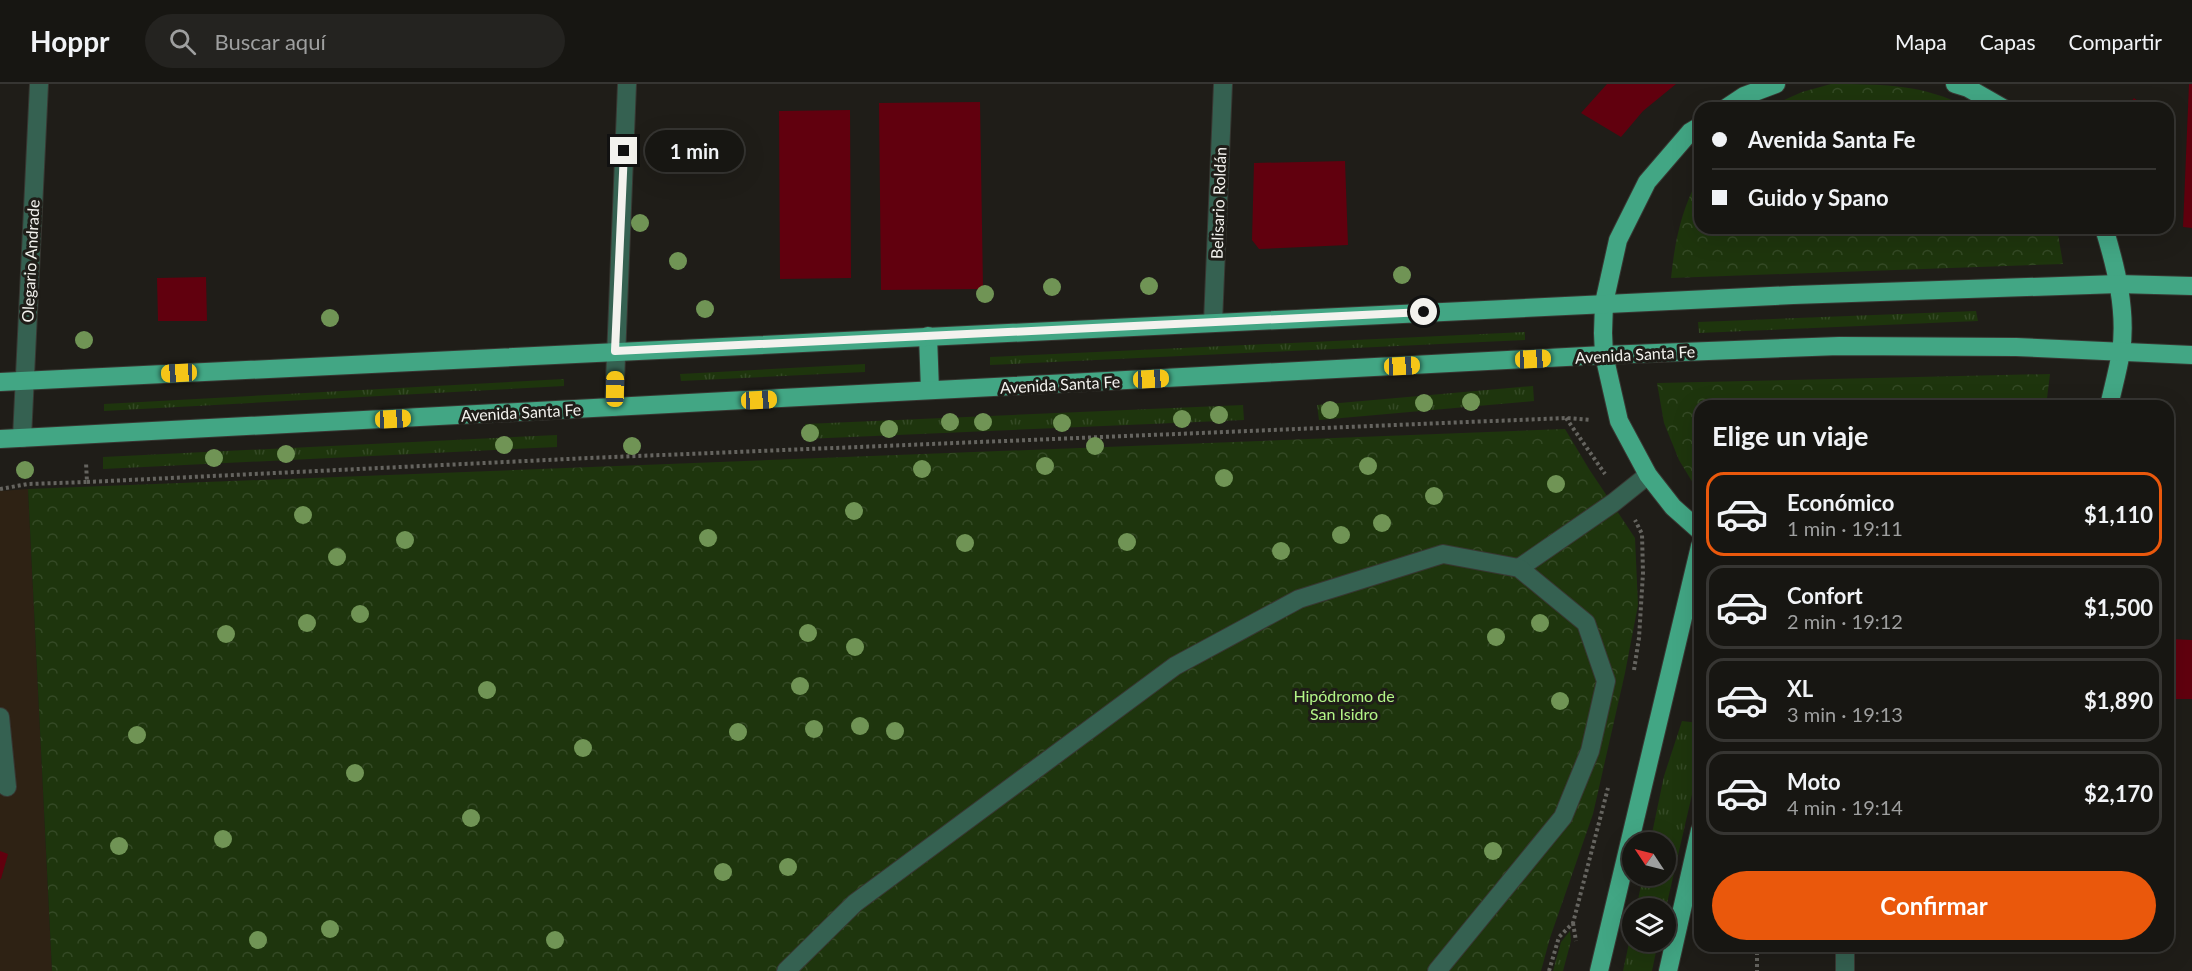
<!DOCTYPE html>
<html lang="es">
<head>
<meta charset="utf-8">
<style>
	:root { --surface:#171612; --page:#242320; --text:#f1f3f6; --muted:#9e9f9f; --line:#363532; --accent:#ea580c }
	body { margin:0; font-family:Lato,sans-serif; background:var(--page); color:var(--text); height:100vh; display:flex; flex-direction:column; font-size:22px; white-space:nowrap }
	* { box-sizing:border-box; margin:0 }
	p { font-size:20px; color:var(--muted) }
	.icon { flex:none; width:33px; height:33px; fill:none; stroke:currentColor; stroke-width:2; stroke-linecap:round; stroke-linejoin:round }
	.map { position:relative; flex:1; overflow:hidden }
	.panel { position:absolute; left:1694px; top:316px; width:480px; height:552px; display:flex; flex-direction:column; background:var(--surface); border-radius:18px; box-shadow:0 6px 24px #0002,0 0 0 2px var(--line) }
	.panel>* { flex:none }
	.hud { position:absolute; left:1694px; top:18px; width:480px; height:132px; border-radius:18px; box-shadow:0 6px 24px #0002,0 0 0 2px var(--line); display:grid; align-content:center; height:132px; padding:0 18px; background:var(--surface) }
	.needle { width:39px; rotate:305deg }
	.fabs { position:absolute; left:1622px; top:748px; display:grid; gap:12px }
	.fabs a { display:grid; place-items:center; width:54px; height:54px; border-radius:50%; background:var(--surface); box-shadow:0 6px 24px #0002,0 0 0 2px var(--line); font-size:30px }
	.end { position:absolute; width:27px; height:27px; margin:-14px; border:8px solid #f3f2ee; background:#111; box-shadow:0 0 0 3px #111 }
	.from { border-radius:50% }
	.bubble { position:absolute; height:42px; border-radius:21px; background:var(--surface); box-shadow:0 6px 24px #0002,0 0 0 2px var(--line); font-size:20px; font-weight:700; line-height:42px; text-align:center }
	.car { position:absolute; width:18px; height:36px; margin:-18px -9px; border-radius:8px; box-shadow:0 0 4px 2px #0007; background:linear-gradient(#f5c518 24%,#345 0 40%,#f5c518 0 76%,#345 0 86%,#f5c518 0) }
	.hud b { display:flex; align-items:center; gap:21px; height:57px; font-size:22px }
	.hud b+b { border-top:2px solid var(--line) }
	.hud i { width:15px; height:15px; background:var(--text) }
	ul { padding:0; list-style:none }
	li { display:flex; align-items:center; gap:18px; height:84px; margin:0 12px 9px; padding:0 6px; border:3px solid var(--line); border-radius:18px }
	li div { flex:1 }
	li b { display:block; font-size:22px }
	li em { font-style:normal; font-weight:700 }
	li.selected { border-color:var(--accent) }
	li>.icon { width:54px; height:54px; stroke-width:1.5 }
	h2 { padding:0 18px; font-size:27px; line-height:72px }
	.button { display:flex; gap:12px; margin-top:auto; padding:12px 18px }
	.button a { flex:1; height:69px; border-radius:36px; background:var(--accent); color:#fff; font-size:24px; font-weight:700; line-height:69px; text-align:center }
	header { display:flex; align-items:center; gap:36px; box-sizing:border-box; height:84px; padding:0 30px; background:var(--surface); border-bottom:2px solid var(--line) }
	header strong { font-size:28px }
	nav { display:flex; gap:33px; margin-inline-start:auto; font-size:21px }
	.search { width:420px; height:54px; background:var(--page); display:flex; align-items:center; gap:15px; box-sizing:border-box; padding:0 21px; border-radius:33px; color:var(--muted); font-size:22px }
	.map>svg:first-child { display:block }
</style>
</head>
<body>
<header>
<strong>Hoppr</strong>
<div class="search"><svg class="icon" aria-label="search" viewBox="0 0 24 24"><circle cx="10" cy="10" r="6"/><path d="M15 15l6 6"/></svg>Buscar aquí</div>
<nav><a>Mapa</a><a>Capas</a><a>Compartir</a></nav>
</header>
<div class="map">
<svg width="2192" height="887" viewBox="0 0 2192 887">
	<defs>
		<pattern id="grass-tufts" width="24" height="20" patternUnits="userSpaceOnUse" patternTransform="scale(1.5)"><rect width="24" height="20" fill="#1e350d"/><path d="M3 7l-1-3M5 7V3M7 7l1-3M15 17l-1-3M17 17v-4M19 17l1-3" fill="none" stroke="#344925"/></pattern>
		<pattern id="park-crowns" width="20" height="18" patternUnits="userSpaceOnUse" patternTransform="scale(1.5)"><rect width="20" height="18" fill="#1e350d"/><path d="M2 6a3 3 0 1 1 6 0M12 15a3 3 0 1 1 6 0" fill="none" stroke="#344925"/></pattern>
	</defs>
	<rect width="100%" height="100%" fill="#1f1d18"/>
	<path fill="#2e2214" d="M28 405 52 887H0V407Z"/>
	<g fill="url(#grass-tufts)">
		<path d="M1976 227 1978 237 1699 249 1698 238Z"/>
		<path d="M1525 248V256L990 281V273Z"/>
		<path d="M865 280V288L681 297 680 290Z"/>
		<path d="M564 295V302L104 327V320Z"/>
		<path d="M1533 302 1534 317 1319 336 1317 321Z"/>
		<path d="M1243 321 1244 336 805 355V340Z"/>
		<path d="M557 351V363L103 385V373Z"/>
		<path d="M1682 637 1699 639V680L1665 828V825H1636L1643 792H1665V759H1650L1664 692Z"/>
		<path d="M1632 845V858H1658L1652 887H1623Z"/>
		<path d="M1570 847 1571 857 1563 887H1553L1561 858Z"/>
	</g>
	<g fill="url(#park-crowns)">
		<path d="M1831 0C1880 0 1925 0 1968 24H1766L1802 8Z"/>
		<path d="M1699 93 1700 144H2057L2063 180 1671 194C1675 156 1681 127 1699 93Z"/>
		<path d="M2050 290 2046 322H1700L1699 409 1679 376 1664 339 1657 299Z"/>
		<path d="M1565 345 1589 385 1635 454 1638 521 1625 589 1593 730 1550 854 1541 887H52L28 405Z"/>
	</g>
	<g fill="#61000e">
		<path d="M1607 0H1676L1643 27 1621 53 1581 29Z"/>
		<path d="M2189 0H2192V144L2183 143Z"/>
		<path d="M2134 14 2147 24H2126Z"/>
		<path d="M980 18 983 205 881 206 879 19Z"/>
		<path d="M850 26 851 194 780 195 779 27Z"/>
		<path d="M1345 77 1348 161 1259 165 1252 156 1254 79Z"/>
		<path d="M206 193 207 237H158L157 194Z"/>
		<path d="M2168 520H2172L2171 555 2192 556V615H2174L2173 652H2168Z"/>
		<path d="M0 767 8 770 1 795H0Z"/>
	</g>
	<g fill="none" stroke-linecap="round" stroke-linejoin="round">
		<g stroke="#383732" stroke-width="20">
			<g id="minor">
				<path d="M1213 238 1223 0"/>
				<path d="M614 323 627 0"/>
				<path d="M22 354 39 0"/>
				<path d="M1519 484 1613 419 1648 391"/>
				<path d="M0 633 7 703"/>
				<path d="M786 887 855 819 1175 582 1299 515 1443 470 1519 484 1586 539 1606 597 1590 667 1563 733 1437 887"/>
				<path d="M1845 887V862"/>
			</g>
		</g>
		<g stroke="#383732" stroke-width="20">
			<g id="major">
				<path d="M1955 0 1968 4 2003 24"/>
				<path d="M1726 24 1744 12 1776 0"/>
				<path d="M1700 42 1690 48 1647 98 1618 156 1604 219 1603 249 1604 271 1619 337 1648 391 1673 423 1700 447"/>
				<path d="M2104 144C2116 183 2127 227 2121 268 2118 286 2113 304 2109 322"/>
				<path d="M928 252 930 306"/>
				<path d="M0 298 1793 211 2118 200 2192 202"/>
				<path d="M0 355 1604 271 1839 262 2016 263 2192 271"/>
				<path d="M1599 887 1700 462"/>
				<path d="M1668 887 1700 746"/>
			</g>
		</g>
		<g stroke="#65645f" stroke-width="4" stroke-dasharray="3 3" stroke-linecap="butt">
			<path d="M1566 334 1605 390"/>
			<path d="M87 398 589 374 1566 334 1591 336"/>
			<path d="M0 405 28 400 87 398 86 378"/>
			<path d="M1634 586 1639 554 1643 489 1642 450 1635 436"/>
			<path d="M1573 839 1576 857"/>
			<path d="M1757 862V887"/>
			<path d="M1549 887 1559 853 1573 839 1608 704"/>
		</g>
		<use href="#minor" stroke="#356151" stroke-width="18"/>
		<use href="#major" stroke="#42a684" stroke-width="18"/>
	</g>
	<g fill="#709455">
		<circle cx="640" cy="139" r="9"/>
		<circle cx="678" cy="177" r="9"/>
		<circle cx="1402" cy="191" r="9"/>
		<circle cx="1149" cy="202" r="9"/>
		<circle cx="1052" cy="203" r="9"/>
		<circle cx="985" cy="210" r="9"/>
		<circle cx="705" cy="225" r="9"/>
		<circle cx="330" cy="234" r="9"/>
		<circle cx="84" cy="256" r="9"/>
		<circle cx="1471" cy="318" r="9"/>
		<circle cx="1424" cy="319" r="9"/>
		<circle cx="1330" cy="326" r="9"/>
		<circle cx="1219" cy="331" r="9"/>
		<circle cx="1182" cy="335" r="9"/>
		<circle cx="950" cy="338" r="9"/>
		<circle cx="983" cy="338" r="9"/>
		<circle cx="1062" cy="339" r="9"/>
		<circle cx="889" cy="345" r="9"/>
		<circle cx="810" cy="349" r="9"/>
		<circle cx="504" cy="361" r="9"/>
		<circle cx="632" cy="362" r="9"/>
		<circle cx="1095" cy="362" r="9"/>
		<circle cx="286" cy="370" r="9"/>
		<circle cx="214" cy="374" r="9"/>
		<circle cx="1045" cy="382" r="9"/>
		<circle cx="1368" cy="382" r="9"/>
		<circle cx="922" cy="385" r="9"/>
		<circle cx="25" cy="386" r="9"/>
		<circle cx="1224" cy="394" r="9"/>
		<circle cx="1556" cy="400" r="9"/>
		<circle cx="1434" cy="412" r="9"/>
		<circle cx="854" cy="427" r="9"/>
		<circle cx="303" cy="431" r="9"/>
		<circle cx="1382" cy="439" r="9"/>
		<circle cx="1341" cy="451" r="9"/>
		<circle cx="708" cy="454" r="9"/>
		<circle cx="405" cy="456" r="9"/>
		<circle cx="1127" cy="458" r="9"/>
		<circle cx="965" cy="459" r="9"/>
		<circle cx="1281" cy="467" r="9"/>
		<circle cx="337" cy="473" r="9"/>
		<circle cx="360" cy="530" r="9"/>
		<circle cx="307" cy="539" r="9"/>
		<circle cx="1540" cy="539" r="9"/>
		<circle cx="808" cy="549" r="9"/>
		<circle cx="226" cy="550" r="9"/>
		<circle cx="1496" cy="553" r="9"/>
		<circle cx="855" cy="563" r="9"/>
		<circle cx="800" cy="602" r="9"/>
		<circle cx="487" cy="606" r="9"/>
		<circle cx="1560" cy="617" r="9"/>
		<circle cx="860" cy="642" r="9"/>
		<circle cx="814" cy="645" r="9"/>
		<circle cx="895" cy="647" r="9"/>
		<circle cx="738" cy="648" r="9"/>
		<circle cx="137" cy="651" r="9"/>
		<circle cx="583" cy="664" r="9"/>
		<circle cx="355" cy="689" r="9"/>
		<circle cx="471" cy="734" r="9"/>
		<circle cx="223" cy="755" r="9"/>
		<circle cx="119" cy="762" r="9"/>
		<circle cx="1493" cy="767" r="9"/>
		<circle cx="788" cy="783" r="9"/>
		<circle cx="723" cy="788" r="9"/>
		<circle cx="330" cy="845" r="9"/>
		<circle cx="258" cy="856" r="9"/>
		<circle cx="555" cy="856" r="9"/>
	</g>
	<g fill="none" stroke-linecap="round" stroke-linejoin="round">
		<path stroke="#f3f2ee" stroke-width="8" d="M624 67 615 267 1424 228"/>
	</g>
	<g text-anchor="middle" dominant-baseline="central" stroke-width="6" stroke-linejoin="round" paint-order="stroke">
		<g font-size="16" fill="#f3f2ee" stroke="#1f1d18">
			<text transform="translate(1218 119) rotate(-88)">Belisario Roldán</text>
			<text transform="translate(30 177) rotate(-87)">Olegario Andrade</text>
			<text transform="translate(1635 270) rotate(-3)">Avenida Santa Fe</text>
			<text transform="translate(1060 300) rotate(-3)">Avenida Santa Fe</text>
			<text transform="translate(521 328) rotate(-3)">Avenida Santa Fe</text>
		</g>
		<g font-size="16" fill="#b3f587" stroke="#1f1d18">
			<text x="1344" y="611">Hipódromo de<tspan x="1344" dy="18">San Isidro</tspan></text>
		</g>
	</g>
</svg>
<div class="fabs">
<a><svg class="needle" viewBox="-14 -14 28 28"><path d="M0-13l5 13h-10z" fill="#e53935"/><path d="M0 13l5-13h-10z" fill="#9e9f9f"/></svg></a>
<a><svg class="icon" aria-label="layers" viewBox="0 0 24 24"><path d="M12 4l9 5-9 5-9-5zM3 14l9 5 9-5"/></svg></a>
</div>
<i class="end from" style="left:1424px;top:228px"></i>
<i class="end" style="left:624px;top:67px"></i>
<div class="bubble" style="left:645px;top:46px;width:99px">1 min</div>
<i class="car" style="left:1533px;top:275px;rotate:87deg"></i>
<i class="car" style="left:1402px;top:282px;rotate:87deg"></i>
<i class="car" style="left:179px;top:289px;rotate:267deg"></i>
<i class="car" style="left:1151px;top:295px;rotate:87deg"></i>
<i class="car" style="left:615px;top:305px;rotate:1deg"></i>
<i class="car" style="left:759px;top:316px;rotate:87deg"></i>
<i class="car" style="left:393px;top:335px;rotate:87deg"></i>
<div class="hud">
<b><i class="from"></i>Avenida Santa Fe</b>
<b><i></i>Guido y Spano</b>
</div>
<section class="panel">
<h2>Elige un viaje</h2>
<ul>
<li class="selected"><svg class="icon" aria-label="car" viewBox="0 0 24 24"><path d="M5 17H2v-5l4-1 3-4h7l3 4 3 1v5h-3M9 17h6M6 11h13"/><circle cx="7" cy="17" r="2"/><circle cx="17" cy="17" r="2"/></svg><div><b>Económico</b><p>1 min · 19:11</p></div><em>$1,110</em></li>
<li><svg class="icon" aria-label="car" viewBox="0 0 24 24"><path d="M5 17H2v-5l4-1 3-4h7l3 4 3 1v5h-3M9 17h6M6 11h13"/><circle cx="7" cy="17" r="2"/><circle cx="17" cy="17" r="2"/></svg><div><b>Confort</b><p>2 min · 19:12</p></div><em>$1,500</em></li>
<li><svg class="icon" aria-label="car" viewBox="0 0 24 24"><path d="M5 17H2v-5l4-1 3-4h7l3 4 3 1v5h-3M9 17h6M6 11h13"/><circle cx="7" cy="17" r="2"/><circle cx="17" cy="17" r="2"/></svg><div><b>XL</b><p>3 min · 19:13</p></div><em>$1,890</em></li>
<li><svg class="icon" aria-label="car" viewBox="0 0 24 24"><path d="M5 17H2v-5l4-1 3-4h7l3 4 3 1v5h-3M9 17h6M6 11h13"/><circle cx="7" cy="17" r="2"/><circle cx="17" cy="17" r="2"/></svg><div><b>Moto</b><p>4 min · 19:14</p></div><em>$2,170</em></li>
</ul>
<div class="button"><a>Confirmar</a></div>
</section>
</div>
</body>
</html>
